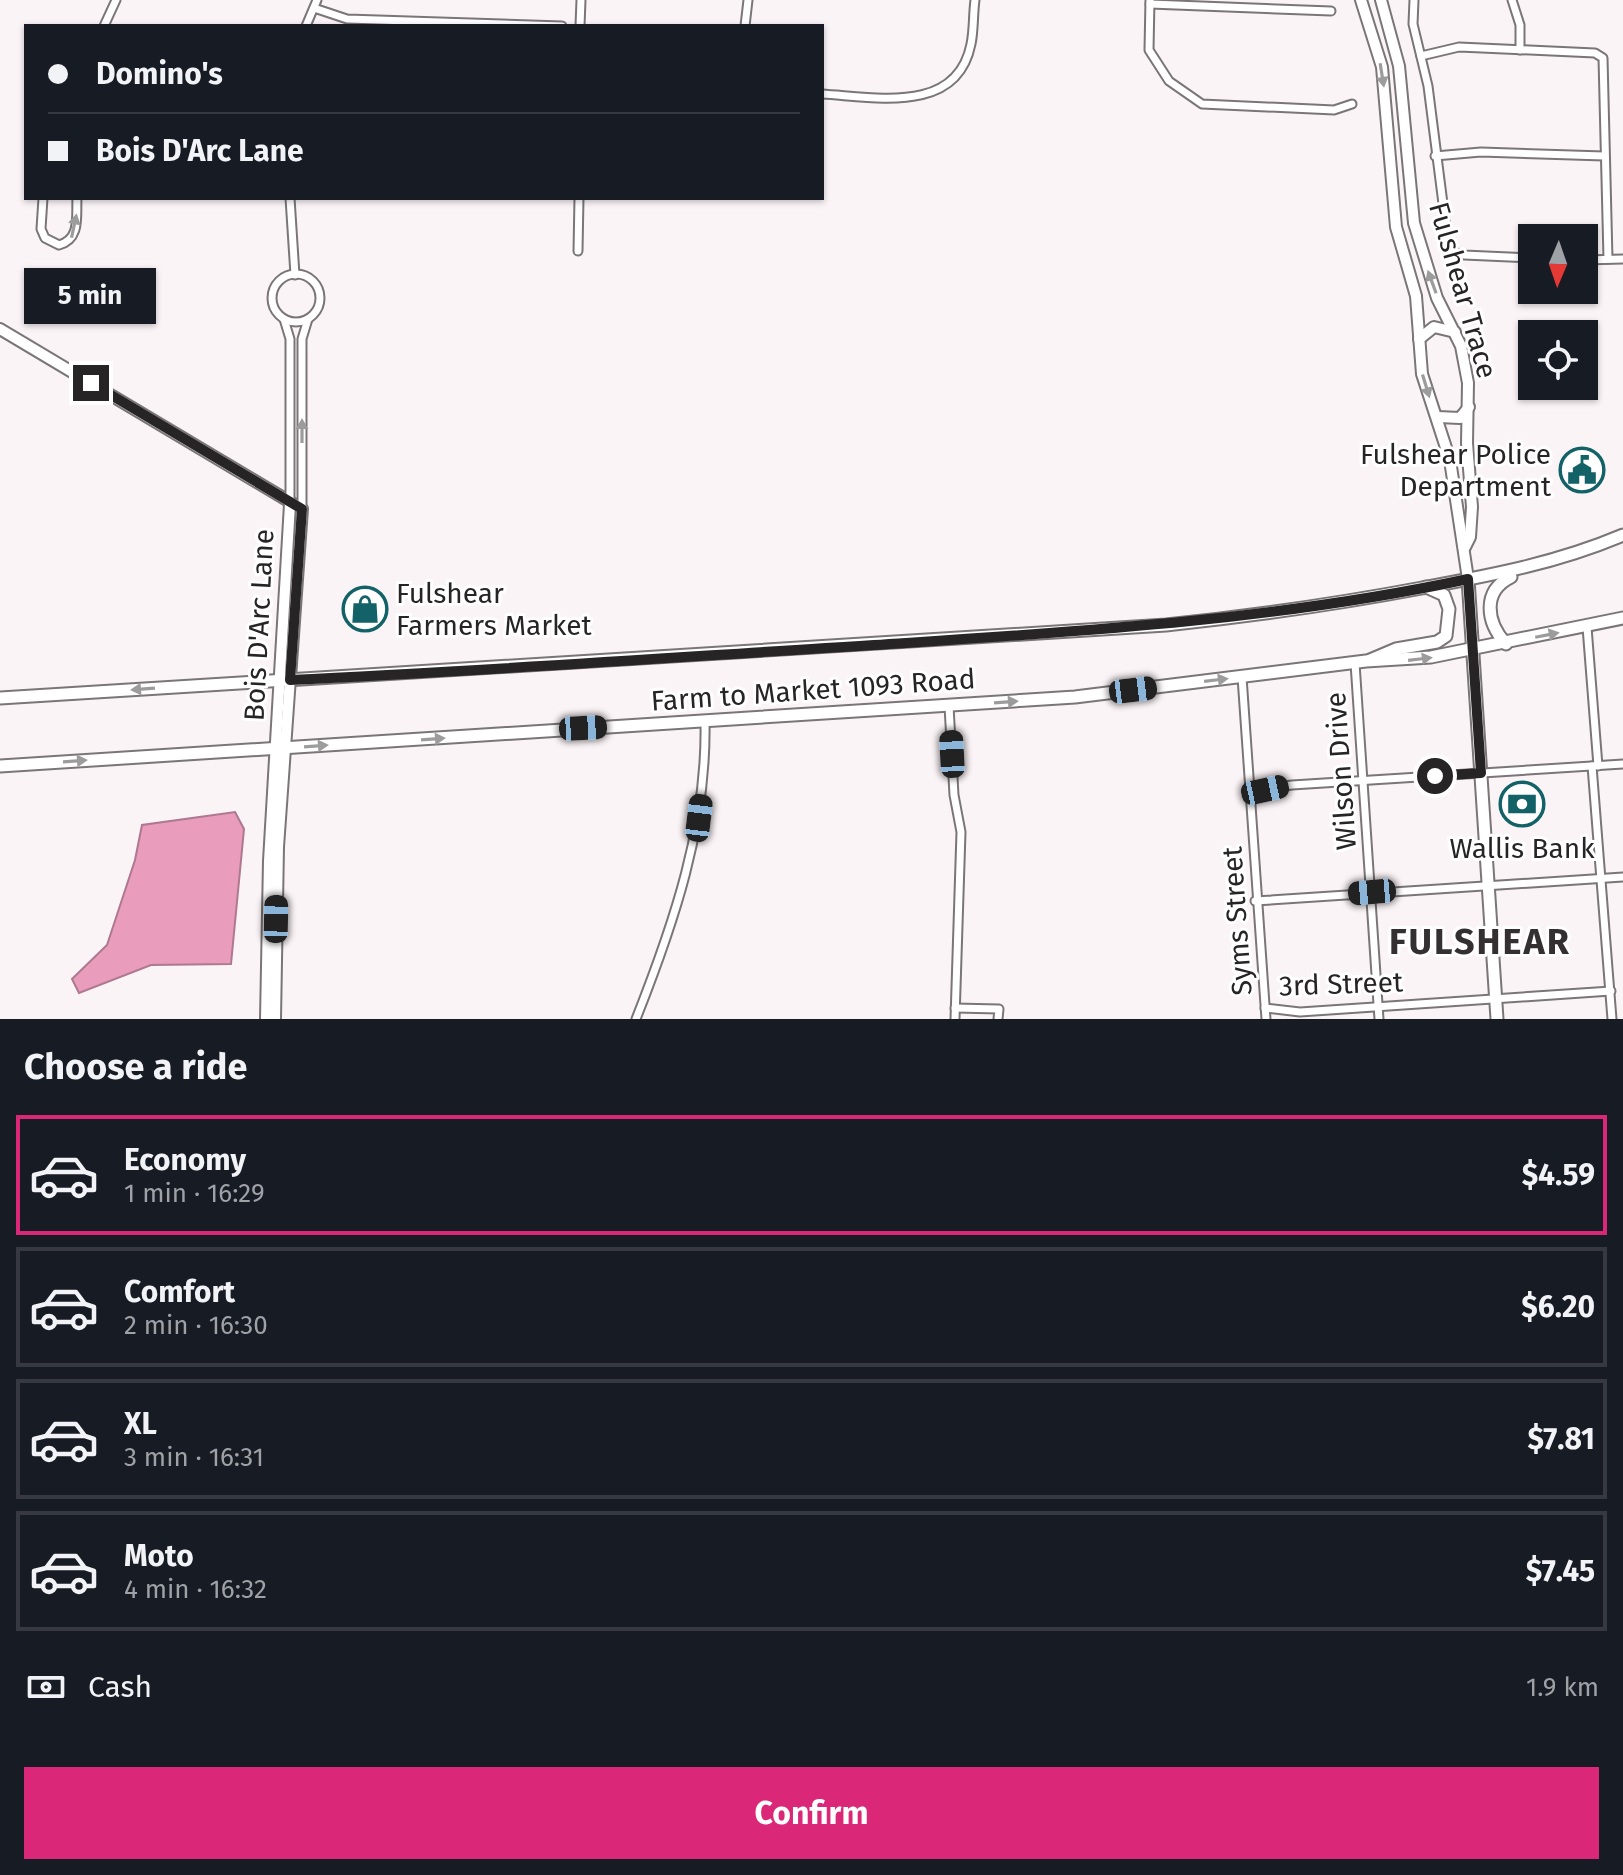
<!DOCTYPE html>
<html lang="en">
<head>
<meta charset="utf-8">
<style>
	:root { --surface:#171b24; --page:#20242c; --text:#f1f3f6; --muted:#9ea1a6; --line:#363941; --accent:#db2777 }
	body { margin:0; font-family:"Fira Sans",sans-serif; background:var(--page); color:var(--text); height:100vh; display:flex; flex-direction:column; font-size:30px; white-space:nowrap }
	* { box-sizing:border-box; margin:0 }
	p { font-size:26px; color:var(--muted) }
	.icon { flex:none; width:44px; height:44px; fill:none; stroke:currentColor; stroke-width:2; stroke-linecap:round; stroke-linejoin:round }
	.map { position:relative; height:1019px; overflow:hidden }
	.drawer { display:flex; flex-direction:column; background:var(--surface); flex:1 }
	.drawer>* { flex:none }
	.guide { position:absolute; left:24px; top:24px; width:800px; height:176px; border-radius:0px; box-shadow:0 2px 6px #0004; display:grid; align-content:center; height:176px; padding:0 24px; background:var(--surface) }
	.needle { width:52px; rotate:182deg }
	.controls { position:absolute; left:1518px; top:224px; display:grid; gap:16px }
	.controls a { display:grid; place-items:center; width:80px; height:80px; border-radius:0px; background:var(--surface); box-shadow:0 2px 6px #0004; font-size:40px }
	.end { position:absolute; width:36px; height:36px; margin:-18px; border:10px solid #262425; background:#fff; box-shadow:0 0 0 4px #fff }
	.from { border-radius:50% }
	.bubble { position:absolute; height:56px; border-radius:0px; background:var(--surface); box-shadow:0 2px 6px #0004; font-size:26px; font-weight:700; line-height:56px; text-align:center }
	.car { position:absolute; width:24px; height:48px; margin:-24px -12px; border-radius:10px; box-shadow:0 0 6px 2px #0007; background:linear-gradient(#222 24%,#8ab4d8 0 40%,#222 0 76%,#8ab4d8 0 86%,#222 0) }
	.guide b { display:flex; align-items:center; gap:28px; height:76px; font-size:30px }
	.guide b+b { border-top:2px solid var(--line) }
	.guide i { width:20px; height:20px; background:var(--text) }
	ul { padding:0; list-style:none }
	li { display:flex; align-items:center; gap:24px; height:120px; margin:0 16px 12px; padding:0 8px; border:4px solid var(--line); border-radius:0px }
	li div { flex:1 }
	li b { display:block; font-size:30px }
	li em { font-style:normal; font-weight:700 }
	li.on { border-color:var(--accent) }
	li>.icon { width:72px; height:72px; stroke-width:1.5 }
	h2 { padding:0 24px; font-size:36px; line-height:96px }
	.pay { display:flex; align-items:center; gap:20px; height:88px; padding:0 24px; font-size:30px }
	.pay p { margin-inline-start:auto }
	.action { display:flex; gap:16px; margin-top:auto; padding:16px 24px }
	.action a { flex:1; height:92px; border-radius:0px; background:var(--accent); color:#fff; font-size:32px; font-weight:700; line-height:92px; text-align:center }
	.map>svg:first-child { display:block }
</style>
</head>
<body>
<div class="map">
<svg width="1623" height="1019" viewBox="0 0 1623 1019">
	<rect width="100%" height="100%" fill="#fbf4f7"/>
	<path fill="#e99cbc" stroke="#ae788f" stroke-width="2" d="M235 812 244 829 231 964 151 965 79 993 72 979 107 945 135 860 142 825Z"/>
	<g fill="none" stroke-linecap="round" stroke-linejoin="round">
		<g stroke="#7a7577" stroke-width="11">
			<g id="street">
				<path d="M1150 0 1149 50 1169 81 1202 104 1334 110 1352 104"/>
				<path d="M1414 0 1413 24 1428 86 1448 243 1454 252 1464 255 1532 258"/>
				<path d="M1512 0 1520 25V50"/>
				<path d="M1150 4 1331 11"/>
				<path d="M314 8 347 19 562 26"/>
				<path d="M104 26 116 0"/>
				<path d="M306 26 317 0"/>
				<path d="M580 26 581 0"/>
				<path d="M745 26 748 0"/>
				<path d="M1421 56 1459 47 1595 53 1603 58 1608 259"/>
				<path d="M822 94C875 97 957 115 971 44 974 30 973 14 975 0"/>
				<path d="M1435 156 1481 152 1604 156"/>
				<path d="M43 198 41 229 45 238 59 245C81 239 76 216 77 198"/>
				<path d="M290 198 295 275"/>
				<path d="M578 251 579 198"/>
				<path d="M1584 260 1623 259"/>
				<circle cx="296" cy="298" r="24"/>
				<path d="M284 319 290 339V503"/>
				<path d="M302 509V339L308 319"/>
				<path d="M1587 627 1598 766"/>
				<path d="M1355 663 1379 1019"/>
				<path d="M1242 677 1266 1019"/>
				<path d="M949 706 954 795 961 832 955 1019"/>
				<path d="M1592 766 1612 1019"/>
				<path d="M1250 791 1292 785 1623 764"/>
				<path d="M1255 901 1623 877"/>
				<path d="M955 1008 999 1009 998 1019"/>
				<path d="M1265 1008 1300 1012 1611 991"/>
				<path d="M636 1019C674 923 707 826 705 722"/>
			</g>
		</g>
		<g stroke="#7a7577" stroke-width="14">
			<g id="secondary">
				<path d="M1361 0 1382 67 1396 227 1416 296 1422 374 1450 460 1468 579"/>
				<path d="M1381 0 1399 66 1414 223 1437 298 1461 346 1468 383 1467 443 1472 507 1470 537 1465 547"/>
				<path d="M0 329 302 509 278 847 275 1019"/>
				<path d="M1419 339 1434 327 1455 332"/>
				<path d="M1438 417 1460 418 1469 407"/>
				<path d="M266 1019 269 861 290 504"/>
			</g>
		</g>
		<g stroke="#7a7577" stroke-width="15">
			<g id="primary">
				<path d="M1468 579 1497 1019"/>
				<path d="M1506 644C1486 622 1482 591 1511 577"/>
				<path d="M1370 660 1396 649 1437 642 1446 636 1449 609 1444 595 1426 587"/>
				<path d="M0 698 1166 625C1252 616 1337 604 1422 588 1492 575 1557 563 1623 535"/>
				<path d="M0 766 1075 697 1366 661 1431 657 1623 618"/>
			</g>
		</g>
		<use href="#street" stroke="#fff" stroke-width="7"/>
		<use href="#secondary" stroke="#fff" stroke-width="10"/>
		<use href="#primary" stroke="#fff" stroke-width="11"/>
	</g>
	<defs><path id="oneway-solid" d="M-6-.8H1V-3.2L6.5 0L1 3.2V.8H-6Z" transform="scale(2)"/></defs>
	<g fill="#9d9c9d">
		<use href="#oneway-solid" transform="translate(1382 75) rotate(81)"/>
		<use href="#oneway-solid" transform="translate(74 226) rotate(-78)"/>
		<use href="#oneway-solid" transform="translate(1432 282) rotate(-110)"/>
		<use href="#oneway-solid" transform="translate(1426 386) rotate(73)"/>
		<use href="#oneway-solid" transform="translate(302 431) rotate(-90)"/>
		<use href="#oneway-solid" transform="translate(1547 635) rotate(-11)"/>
		<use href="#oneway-solid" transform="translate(1420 659) rotate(-7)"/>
		<use href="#oneway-solid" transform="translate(1216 680) rotate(-7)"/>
		<use href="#oneway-solid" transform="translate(143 689) rotate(176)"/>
		<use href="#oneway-solid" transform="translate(1006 702) rotate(-4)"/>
		<use href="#oneway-solid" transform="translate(433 739) rotate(-4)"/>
		<use href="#oneway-solid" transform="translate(316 746) rotate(-4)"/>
		<use href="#oneway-solid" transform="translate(75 761) rotate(-4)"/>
	</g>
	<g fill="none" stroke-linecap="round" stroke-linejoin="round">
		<path stroke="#262425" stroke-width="10" d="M91 383 302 509 290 680C485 671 680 657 874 645 1073 632 1272 621 1468 579L1481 773 1435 776"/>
	</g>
	<defs>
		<g id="civic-ring" transform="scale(2.3)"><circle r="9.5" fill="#fff" stroke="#126268" stroke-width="1.5"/><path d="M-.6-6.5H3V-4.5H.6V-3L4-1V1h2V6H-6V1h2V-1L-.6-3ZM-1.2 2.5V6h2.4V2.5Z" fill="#126268"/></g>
		<g id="shop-ring" transform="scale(2.3)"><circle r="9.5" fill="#fff" stroke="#126268" stroke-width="1.5"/><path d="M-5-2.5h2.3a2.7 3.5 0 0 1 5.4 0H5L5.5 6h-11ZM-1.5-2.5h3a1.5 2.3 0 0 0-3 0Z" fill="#126268"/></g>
		<g id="bank-ring" transform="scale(2.3)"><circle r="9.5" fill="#fff" stroke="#126268" stroke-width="1.5"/><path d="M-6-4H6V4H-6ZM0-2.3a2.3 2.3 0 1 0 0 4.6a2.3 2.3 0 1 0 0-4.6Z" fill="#126268"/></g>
	</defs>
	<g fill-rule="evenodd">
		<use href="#civic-ring" x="1582" y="470"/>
		<use href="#shop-ring" x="365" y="609"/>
		<use href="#bank-ring" x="1522" y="804"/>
	</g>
	<g text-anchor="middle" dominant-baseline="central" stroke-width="6" stroke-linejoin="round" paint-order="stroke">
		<g font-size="28" fill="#262425" stroke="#fff">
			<text transform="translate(1463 290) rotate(74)">Fulshear Trace</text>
			<text transform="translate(259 625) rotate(-87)">Bois D'Arc Lane</text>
			<text transform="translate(813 690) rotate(-4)">Farm to Market 1093 Road</text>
			<text transform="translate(1341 771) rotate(-94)">Wilson Drive</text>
			<text transform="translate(1237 921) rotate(-94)">Syms Street</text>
			<text transform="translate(1341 984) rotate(-2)">3rd Street</text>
		</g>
		<g font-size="28" fill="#262425" stroke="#fff" text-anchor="end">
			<text x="1551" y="454">Fulshear Police<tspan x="1551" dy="32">Department</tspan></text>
			<text x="396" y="593" text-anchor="start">Fulshear<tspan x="396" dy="32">Farmers Market</tspan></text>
			<text x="1522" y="848" text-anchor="middle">Wallis Bank</text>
		</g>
		<g font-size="36" font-weight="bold" letter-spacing="2" fill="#343031" stroke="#fff">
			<text x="1480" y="942">FULSHEAR</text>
		</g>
	</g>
</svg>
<div class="controls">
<a><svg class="needle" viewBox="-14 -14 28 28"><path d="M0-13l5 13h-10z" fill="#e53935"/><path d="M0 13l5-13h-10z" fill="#9ea1a6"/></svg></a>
<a><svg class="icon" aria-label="locate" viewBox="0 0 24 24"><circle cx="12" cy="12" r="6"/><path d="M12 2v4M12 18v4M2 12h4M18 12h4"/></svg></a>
</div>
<i class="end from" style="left:1435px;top:776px"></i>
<i class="end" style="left:91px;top:383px"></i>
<div class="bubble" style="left:24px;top:268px;width:132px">5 min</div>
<i class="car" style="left:1133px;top:690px;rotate:83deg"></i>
<i class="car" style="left:583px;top:728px;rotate:87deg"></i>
<i class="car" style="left:952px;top:754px;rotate:357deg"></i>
<i class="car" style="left:1265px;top:790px;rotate:78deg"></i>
<i class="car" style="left:699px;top:818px;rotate:7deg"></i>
<i class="car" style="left:1372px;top:892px;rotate:265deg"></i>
<i class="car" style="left:276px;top:919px;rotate:1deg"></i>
<div class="guide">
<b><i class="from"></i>Domino's</b>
<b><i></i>Bois D'Arc Lane</b>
</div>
</div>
<section class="drawer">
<h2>Choose a ride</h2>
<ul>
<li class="on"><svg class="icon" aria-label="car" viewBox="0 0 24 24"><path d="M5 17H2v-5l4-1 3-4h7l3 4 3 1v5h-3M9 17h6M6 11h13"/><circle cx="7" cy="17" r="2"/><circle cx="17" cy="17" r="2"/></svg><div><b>Economy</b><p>1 min · 16:29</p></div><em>$4.59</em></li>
<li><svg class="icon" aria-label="car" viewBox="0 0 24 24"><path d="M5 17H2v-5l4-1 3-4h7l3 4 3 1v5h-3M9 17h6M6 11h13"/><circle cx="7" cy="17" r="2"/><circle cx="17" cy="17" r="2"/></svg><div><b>Comfort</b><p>2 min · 16:30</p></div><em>$6.20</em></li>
<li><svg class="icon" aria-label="car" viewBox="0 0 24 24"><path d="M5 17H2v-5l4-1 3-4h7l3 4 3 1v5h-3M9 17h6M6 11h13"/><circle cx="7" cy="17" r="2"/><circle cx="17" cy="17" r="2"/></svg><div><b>XL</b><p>3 min · 16:31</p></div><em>$7.81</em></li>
<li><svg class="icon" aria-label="car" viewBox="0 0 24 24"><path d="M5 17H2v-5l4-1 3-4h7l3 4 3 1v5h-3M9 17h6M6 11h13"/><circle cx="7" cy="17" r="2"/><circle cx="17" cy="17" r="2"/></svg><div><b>Moto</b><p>4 min · 16:32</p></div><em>$7.45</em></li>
</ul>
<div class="pay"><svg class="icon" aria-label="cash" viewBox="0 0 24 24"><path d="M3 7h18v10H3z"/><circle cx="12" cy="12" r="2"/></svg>Cash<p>1.9 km</p></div>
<div class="action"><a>Confirm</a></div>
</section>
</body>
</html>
